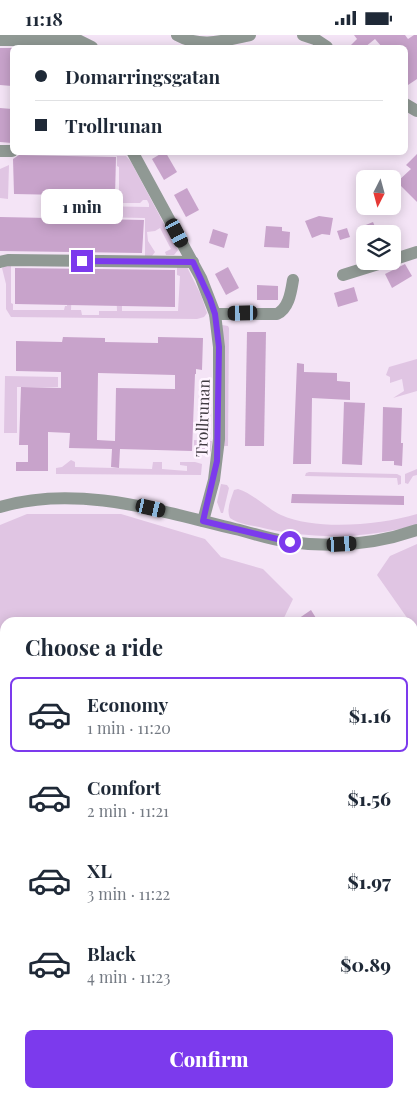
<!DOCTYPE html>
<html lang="en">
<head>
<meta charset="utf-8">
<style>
	:root { --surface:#fff; --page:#f2f2f3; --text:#1f2937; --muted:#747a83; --line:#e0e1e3; --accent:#7c3aed }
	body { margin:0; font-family:"Playfair Display",serif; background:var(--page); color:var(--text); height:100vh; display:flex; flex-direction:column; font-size:19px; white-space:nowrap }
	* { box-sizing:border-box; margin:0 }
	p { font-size:16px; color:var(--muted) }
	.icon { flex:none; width:28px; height:28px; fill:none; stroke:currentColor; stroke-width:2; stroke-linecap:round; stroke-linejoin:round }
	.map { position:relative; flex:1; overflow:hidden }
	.details { position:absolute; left:0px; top:582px; width:418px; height:481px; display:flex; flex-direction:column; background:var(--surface); border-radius:15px 15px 0 0; box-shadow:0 2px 12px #0003 }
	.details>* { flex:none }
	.top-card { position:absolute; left:10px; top:10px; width:398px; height:110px; border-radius:8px; box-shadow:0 2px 12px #0003; display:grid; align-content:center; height:110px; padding:0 25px; background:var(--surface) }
	.needle { width:32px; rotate:186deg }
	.tools { position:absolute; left:356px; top:135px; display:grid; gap:10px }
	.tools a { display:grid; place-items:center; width:45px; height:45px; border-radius:8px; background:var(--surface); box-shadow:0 2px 12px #0003; font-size:25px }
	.end { position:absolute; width:22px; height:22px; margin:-11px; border:6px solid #7c3aed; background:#fff; box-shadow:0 0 0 2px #fff }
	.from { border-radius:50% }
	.bubble { position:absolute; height:35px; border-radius:8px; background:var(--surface); box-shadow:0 2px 12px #0003; font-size:16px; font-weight:800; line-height:35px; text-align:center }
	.car { position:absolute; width:15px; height:30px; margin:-15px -8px; border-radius:6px; box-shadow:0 0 4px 1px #0007; background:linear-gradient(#222 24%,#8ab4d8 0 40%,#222 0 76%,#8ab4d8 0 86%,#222 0) }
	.top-card b { display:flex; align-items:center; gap:18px; height:48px; font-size:19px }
	.top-card b+b { border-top:1px solid var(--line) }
	.top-card i { width:12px; height:12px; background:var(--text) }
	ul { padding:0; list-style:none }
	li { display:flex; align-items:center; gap:15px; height:75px; margin:0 10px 8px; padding:0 15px; border:2px solid transparent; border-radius:8px }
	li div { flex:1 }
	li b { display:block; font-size:19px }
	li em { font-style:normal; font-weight:800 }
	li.selected { border-color:var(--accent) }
	li>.icon { width:45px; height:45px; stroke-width:1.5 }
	h2 { padding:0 25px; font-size:22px; line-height:60px }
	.primary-button { display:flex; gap:10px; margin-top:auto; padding:10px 25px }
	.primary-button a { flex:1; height:58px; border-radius:8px; background:var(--accent); color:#fff; font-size:20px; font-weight:800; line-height:58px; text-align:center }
	.status { display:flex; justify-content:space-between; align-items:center; height:35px; padding:0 25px; background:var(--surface); direction:ltr }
	.status svg { height:14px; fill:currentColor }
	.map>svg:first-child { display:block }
</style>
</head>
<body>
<div class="status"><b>11:18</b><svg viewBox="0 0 49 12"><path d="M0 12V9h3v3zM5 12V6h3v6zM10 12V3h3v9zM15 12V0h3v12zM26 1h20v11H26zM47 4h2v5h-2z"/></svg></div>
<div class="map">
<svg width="417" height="1063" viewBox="0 0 417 1063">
	<rect width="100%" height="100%" fill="#f4e4f6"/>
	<g fill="#e0c5e3">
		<path d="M117 121H126L131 127 178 215 174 220H166L165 217 171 214 160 193 155 196 147 197 148 206 155 217 152 221H145V183L91 182 92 171 149 172V169L147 165H143L140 168H119V132L117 131Z"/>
		<path d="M9 130 8 164 0 163V134Z"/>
		<path d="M11 228V268L13 269V275H64L65 271H67V252H72L71 275H81L82 280H99V276H117L116 250 122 253V276H178L180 241 177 240V230L187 232 201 260 207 278 204 282 197 284 11 282 6 274V249L2 233Z"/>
		<path d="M222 290 228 291 229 293 228 411H223Z"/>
		<path d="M417 324V356L393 363 404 356 402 344 390 348V342L386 340 389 332Z"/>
		<path d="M5 341 58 342V352H17V398H4Z"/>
		<path d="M194 405 212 406 211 416 208 419H203V421L194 419Z"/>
		<path d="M71 425 75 427V432L152 434 153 427H162V434L187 436V431L180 430V427H195L202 429 201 440 56 439V433L62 432Z"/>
		<path d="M417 434V440L413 441 408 449 405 448V439Z"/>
		<path d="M309 437 397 439 401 441V449L398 450 397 443 305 441 306 438Z"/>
		<path d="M221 449 227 450 229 453 223 478H221L217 467Z"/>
		<path d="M238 454C254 459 266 473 281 480 317 496 380 490 417 479V490C364 504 312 505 259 492 250 490 238 489 230 483 226 474 231 464 234 455Z"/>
		<path d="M27 479H121L205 504 221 522 263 534 293 564 282 587 5 588V776L0 775V490Z"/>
		<path d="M417 509V730L413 731 412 588 410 587 377 540 390 521Z"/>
		<path d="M417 771V875L412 872V775Z"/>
		<path d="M0 965 5 969V1059H412L413 1017H417V1063H0Z"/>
	</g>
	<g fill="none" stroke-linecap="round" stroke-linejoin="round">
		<g stroke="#6b9f84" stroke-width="3">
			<path d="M0 893 5 894"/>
			<path d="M412 970 417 968"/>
		</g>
	</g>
	<g fill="#c8a3cb" fill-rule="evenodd">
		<path d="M354 0H405L408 4 414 0H417V44L405 52V12H382L375 4 365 12H349L357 4Z"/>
		<path d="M0 13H12V51L0 50Z"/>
		<path d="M0 73 12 74V108L0 107Z"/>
		<path d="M162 118H166L177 137 164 145 152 124Z"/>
		<path d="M417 119V167L397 147 411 134 406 130Z"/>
		<path d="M19 120 116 122 115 161 14 159 13 124Z"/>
		<path d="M187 153 199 175 186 182 174 160Z"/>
		<path d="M319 181 333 183 330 200 322 199 312 203 305 186Z"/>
		<path d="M0 182 144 185 142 218 0 216Z"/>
		<path d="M373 187 378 199H364L361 192Z"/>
		<path d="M266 191 282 192V196L290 197 289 213 264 212Z"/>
		<path d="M347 193 350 202 340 205 337 196Z"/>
		<path d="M213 194 228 199 224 213 209 208Z"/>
		<path d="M405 229 412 241 392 253 385 239Z"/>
		<path d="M228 232 239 253 226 260 215 239Z"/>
		<path d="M15 233 175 235V272L15 269Z"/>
		<path d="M257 250 278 251V265H257Z"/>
		<path d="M354 252 358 266 338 272 334 258Z"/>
		<path d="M247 297H266L264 411H245Z"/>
		<path d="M63 302 105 303V307L158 308V302L203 303 202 335 196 334V339H195L192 416 120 414 119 433 111 432 112 414 69 413 70 398 48 397V436H16V427H28V410H19L21 352 61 353V337L16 336V306L62 307ZM98 338 175 340V354L116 353 115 406 97 405Z"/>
		<path d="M297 328 304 329V337L337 338V346L350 347V365L312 363 311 429H293Z"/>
		<path d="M344 367 365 368 362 430 342 429Z"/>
		<path d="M383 372 402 373 401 408H403L402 431 394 430V426H382Z"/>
		<path d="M292 459 404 461V470L291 468Z"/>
		<path d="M311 575 316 583 309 588H292Z"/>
	</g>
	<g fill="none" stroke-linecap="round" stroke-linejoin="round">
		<g stroke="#909994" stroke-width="12">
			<path d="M177 0C202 14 225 5 250 0"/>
			<path d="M303 0 315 4 327 12"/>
			<path d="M0 5H73L80 6 92 12"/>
			<path d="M405 69 417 76"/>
			<path d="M0 116H12"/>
			<path d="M133 118 201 243 215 279 219 312V404L214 445 203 486"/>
			<path d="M392 225 417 217"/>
			<path d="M0 227 8 225 193 227"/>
			<path d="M343 240 388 226"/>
			<path d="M215 279H277C289 273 291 257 293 245"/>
			<path d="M0 472C77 449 160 476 235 494 253 498 271 505 290 507 332 513 377 509 417 495"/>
		</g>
	</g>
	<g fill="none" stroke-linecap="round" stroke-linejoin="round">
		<path stroke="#7c3aed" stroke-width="6" d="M82 226 193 227 210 264 215 279 219 312 217 426 203 486 290 507"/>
	</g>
	<g text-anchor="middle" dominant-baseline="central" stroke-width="5" stroke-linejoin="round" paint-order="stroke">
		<g font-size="16" fill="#413b42" stroke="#fef4ff">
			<text transform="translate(202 383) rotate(-88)">Trollrunan</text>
		</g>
	</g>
</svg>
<div class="tools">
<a><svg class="needle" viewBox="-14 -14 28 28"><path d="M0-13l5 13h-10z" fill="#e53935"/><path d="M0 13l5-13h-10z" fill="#747a83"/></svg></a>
<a><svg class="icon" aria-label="layers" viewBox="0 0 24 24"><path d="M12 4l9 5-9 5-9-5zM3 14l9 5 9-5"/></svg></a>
</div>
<i class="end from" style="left:290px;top:507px"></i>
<i class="end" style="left:82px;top:226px"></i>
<div class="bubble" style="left:41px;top:154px;width:82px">1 min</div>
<i class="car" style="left:177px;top:198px;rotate:152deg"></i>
<i class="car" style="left:243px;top:278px;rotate:269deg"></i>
<i class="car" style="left:151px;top:473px;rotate:103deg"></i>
<i class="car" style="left:342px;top:509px;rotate:87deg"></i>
<div class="top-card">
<b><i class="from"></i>Domarringsgatan</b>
<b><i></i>Trollrunan</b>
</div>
<section class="details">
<h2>Choose a ride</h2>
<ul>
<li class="selected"><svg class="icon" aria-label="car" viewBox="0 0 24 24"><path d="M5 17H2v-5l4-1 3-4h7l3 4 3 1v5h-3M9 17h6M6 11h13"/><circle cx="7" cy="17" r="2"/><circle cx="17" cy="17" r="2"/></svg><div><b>Economy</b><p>1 min · 11:20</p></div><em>$1.16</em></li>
<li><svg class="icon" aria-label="car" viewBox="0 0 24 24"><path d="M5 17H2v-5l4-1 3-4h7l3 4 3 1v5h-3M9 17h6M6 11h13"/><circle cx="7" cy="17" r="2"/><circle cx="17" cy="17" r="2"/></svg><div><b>Comfort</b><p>2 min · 11:21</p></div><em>$1.56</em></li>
<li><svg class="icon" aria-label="car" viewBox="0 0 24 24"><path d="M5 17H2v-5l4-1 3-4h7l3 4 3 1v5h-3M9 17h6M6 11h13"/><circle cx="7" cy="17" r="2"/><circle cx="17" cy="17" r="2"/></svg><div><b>XL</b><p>3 min · 11:22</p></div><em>$1.97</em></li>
<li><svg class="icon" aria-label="car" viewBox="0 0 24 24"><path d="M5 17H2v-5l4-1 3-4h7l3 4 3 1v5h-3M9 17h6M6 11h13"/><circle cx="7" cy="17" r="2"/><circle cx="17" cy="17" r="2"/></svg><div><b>Black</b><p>4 min · 11:23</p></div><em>$0.89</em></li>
</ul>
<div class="primary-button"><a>Confirm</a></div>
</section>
</div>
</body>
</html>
